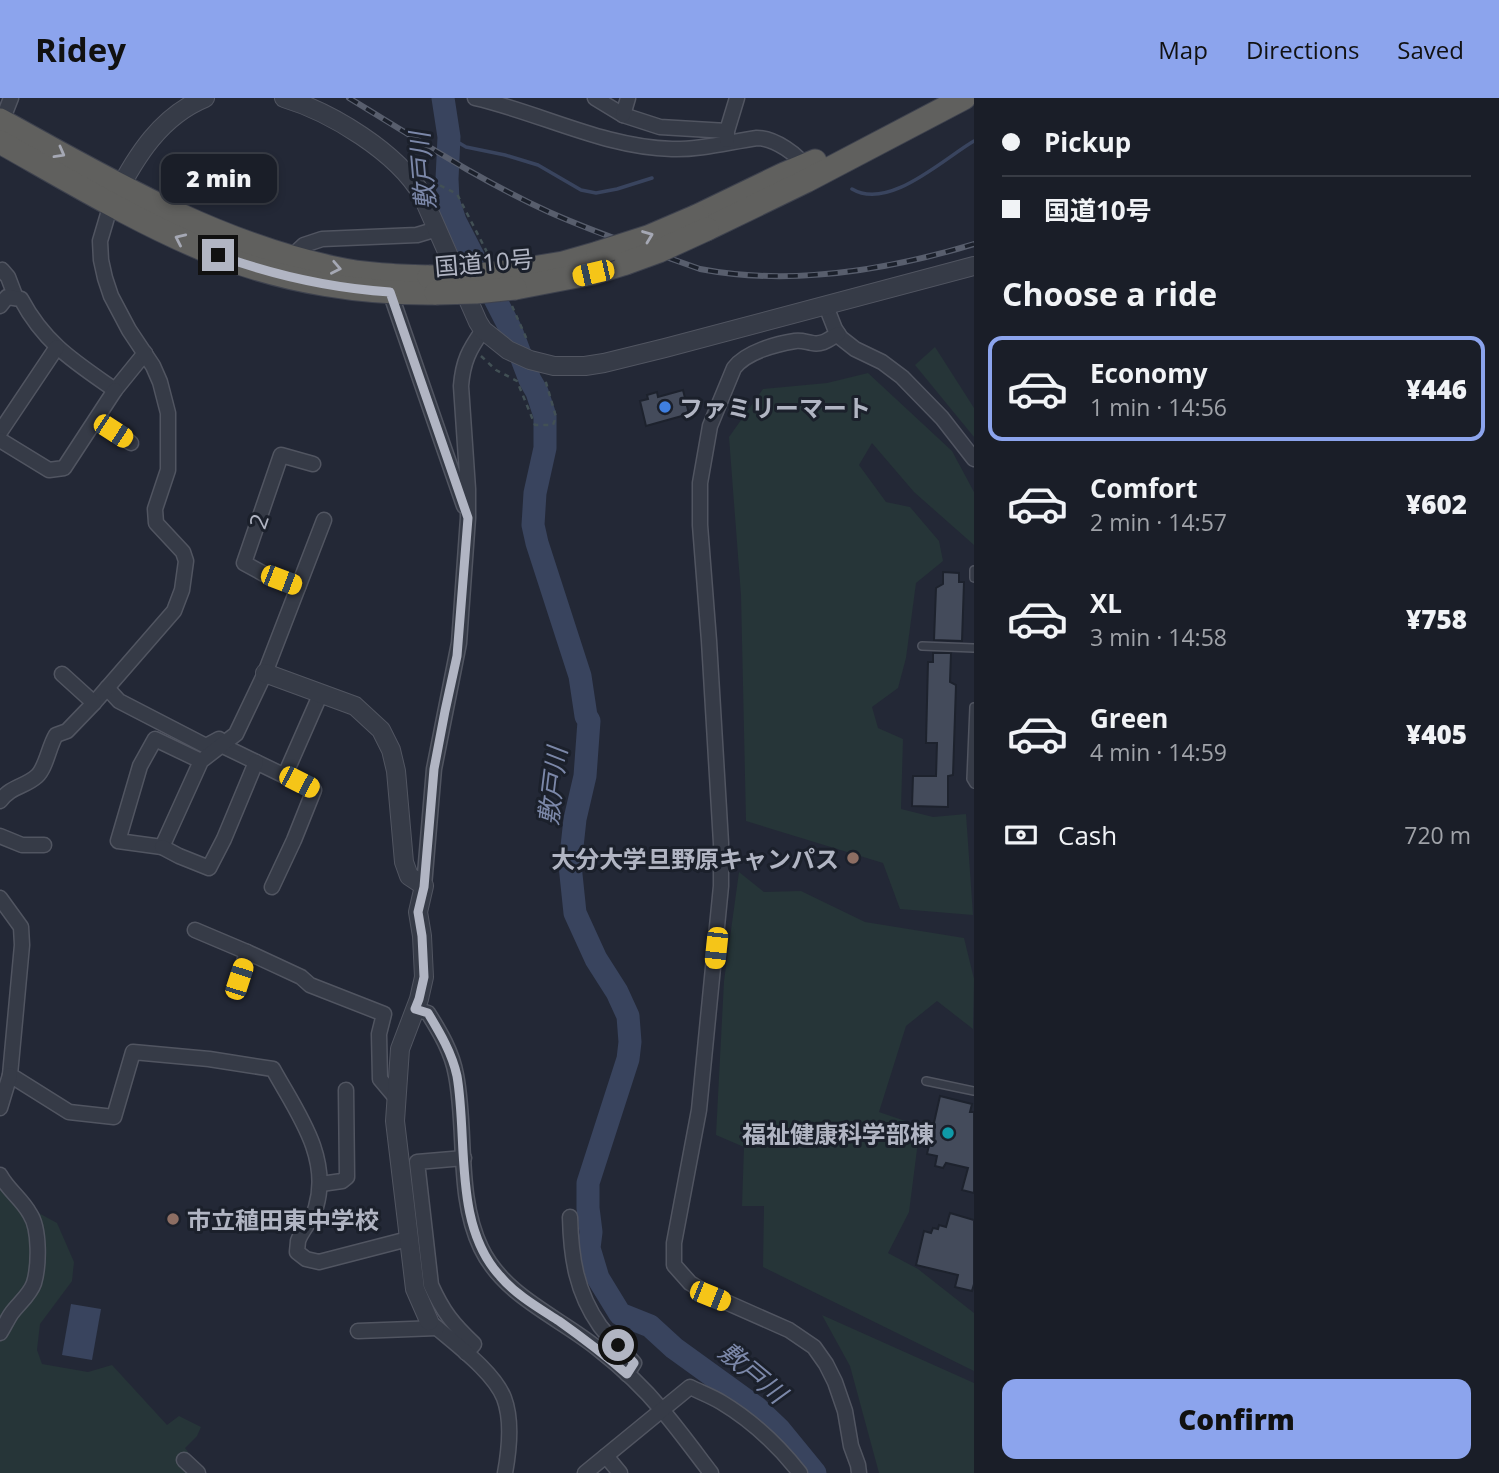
<!DOCTYPE html>
<html lang="en">
<head>
<meta charset="utf-8">
<style>
	:root { --surface:#1a1e28; --page:#232730; --text:#f1f3f6; --muted:#9fa2a8; --line:#383c45; --accent:#8ca4ed }
	body { margin:0; font-family:"Open Sans","Noto Sans JP",sans-serif; background:var(--page); color:var(--text); height:100vh; display:flex; flex-direction:column; font-size:26px; white-space:nowrap }
	* { box-sizing:border-box; margin:0 }
	p { font-size:23px; color:var(--muted) }
	.icon { flex:none; width:38px; height:38px; fill:none; stroke:currentColor; stroke-width:2; stroke-linecap:round; stroke-linejoin:round }
	.map { position:relative; flex:1; overflow:hidden }
	.side { display:flex; flex-direction:column; background:var(--surface); width:525px }
	.side>* { flex:none }
	.banner { display:grid; align-content:center; height:154px; padding:0 28px; background:var(--surface) }
	.end { position:absolute; width:32px; height:32px; margin:-16px; border:9px solid #b1b5c3; background:#111; box-shadow:0 0 0 4px #111 }
	.from { border-radius:50% }
	.bubble { position:absolute; height:49px; border-radius:14px; background:var(--surface); box-shadow:0 4px 10px #0003,0 0 0 2px var(--line); font-size:23px; font-weight:800; line-height:49px; text-align:center }
	.car { position:absolute; width:21px; height:42px; margin:-21px -10px; border-radius:9px; box-shadow:0 0 5px 2px #0007; background:linear-gradient(#f5c518 24%,#345 0 40%,#f5c518 0 76%,#345 0 86%,#f5c518 0) }
	.banner b { display:flex; align-items:center; gap:24px; height:66px; font-size:26px }
	.banner b+b { border-top:2px solid var(--line) }
	.banner i { width:18px; height:18px; background:var(--text) }
	ul { padding:0; list-style:none }
	li { display:flex; align-items:center; gap:21px; height:105px; margin:0 14px 10px; padding:0 14px; border:4px solid transparent; border-radius:14px }
	li div { flex:1 }
	li b { display:block; font-size:26px }
	li em { font-style:normal; font-weight:800 }
	li.on { border-color:var(--accent) }
	li>.icon { width:63px; height:63px; stroke-width:1.5 }
	h2 { padding:0 28px; font-size:32px; line-height:84px }
	.pay { display:flex; align-items:center; gap:18px; height:77px; padding:0 28px; font-size:26px }
	.pay p { margin-inline-start:auto }
	.action { display:flex; gap:14px; margin-top:auto; padding:14px 28px }
	.action a { flex:1; height:80px; border-radius:14px; background:var(--accent); color:#111; font-size:28px; font-weight:800; line-height:80px; text-align:center }
	header { display:flex; align-items:center; gap:42px; box-sizing:border-box; height:98px; padding:0 35px; background:var(--accent); color:#111 }
	header strong { font-size:33px }
	nav { display:flex; gap:38px; margin-inline-start:auto; font-size:24px }
	main { display:flex; flex:1; min-height:0 }
	.map>svg:first-child { display:block }
</style>
</head>
<body>
<header>
<strong>Ridey</strong>
<nav><a>Map</a><a>Directions</a><a>Saved</a></nav>
</header>
<main>
<div class="map">
<svg width="974" height="1375" viewBox="0 0 974 1375">
	<rect width="100%" height="100%" fill="#232836"/>
	<g fill="#263538">
		<path d="M935 249 974 310V339L915 267Z"/>
		<path d="M868 275 952 353 974 394V447L914 394 872 345 859 367 886 404 910 409 939 443 943 463 916 485 906 560 898 590 872 609 878 630 903 641 901 711 933 719 966 716 973 817 900 811 883 765 746 723 741 497 729 339 763 291 827 285Z"/>
		<path d="M739 774 764 794 801 793 865 824 964 840 974 881 973 931 937 903 906 928 879 1014 920 1028 909 1114 888 1155 918 1171 974 1215V1273L763 1169 764 1108H742L744 1049 716 1037 724 883Z"/>
		<path d="M0 1085 13 1101 57 1125 74 1164 72 1183 40 1226 37 1252 42 1266 88 1274 112 1267 167 1327 179 1318 201 1329 197 1338 185 1350 204 1375H0Z"/>
		<path d="M822 1217 974 1285V1375H879L850 1268Z"/>
	</g>
	<path fill="#39445e" d="M71 1206 101 1211 92 1262 62 1257Z"/>
	<g fill="none" stroke-linecap="round" stroke-linejoin="round">
		<g stroke="#39445e" stroke-width="3.5">
			<path d="M449 39 466 49 505 57 538 67 581 92 596 95 617 91 652 80"/>
			<path d="M852 91C889 113 943 61 974 43"/>
		</g>
		<path stroke="#39445e" stroke-width="23" d="M443 0 449 39 447 81 448 102 455 123 511 232 530 282 537 294 545 318V350L535 395 533 427 537 445 580 578 586 618 589 623 585 678 575 721 570 767 575 815 596 861 617 894 628 918 630 944 628 961 588 1085V1110L591 1134 589 1150 598 1180 620 1216 650 1228 674 1250 757 1310 779 1331 815 1375"/>
	</g>
	<g fill="#444b5b" stroke="#1d222d" stroke-width="2">
		<path d="M683 292 689 316 646 328 640 303 648 301 647 297 657 294 658 299Z"/>
		<path d="M943 474 959 475V484H964L962 543 934 542 936 490 943 486Z"/>
		<path d="M933 555H951L950 584 956 587 953 677 948 678V709L912 708 913 678H936L937 645H926L928 564H933Z"/>
		<path d="M940 998 972 1006 970 1014H974V1095L962 1092 968 1070 946 1065 943 1070 935 1068 937 1058 927 1056Z"/>
		<path d="M950 1115 974 1122V1186L972 1193 955 1189 958 1177 916 1167 924 1133 931 1135 933 1130 938 1131 939 1127 946 1129Z"/>
	</g>
	<g fill="none" stroke-linecap="round" stroke-linejoin="round">
		<g stroke="#515561" stroke-width="10">
			<g id="service">
				<path d="M974 472V480"/>
				<path d="M922 548 974 550"/>
				<path d="M974 609 971 681 974 686"/>
				<path d="M926 983 974 993"/>
			</g>
		</g>
		<g stroke="#515561" stroke-width="17">
			<g id="minor">
				<path d="M475 0C541 15 603 49 672 51 700 52 729 44 757 40 774 40 800 57 807 72"/>
				<path d="M595 0 623 17 660 29 727 33"/>
				<path d="M623 17 628 0"/>
				<path d="M2 23 11 0"/>
				<path d="M727 42V33L737 0"/>
				<path d="M291 159 304 147 322 141 417 137 437 131"/>
				<path d="M0 173 2 172 8 179 16 200"/>
				<path d="M390 194 464 408"/>
				<path d="M0 208 7 199 21 201C45 246 75 264 115 292L145 255"/>
				<path d="M826 208 835 231 841 240 855 251 882 264 902 279 942 320 974 361"/>
				<path d="M838 236C829 241 823 247 812 245 806 244 801 242 795 243 776 246 746 254 734 270L710 328 700 385V427L709 543 721 745V788L699 1012 674 1145V1167L690 1185 710 1197 789 1232 814 1249 826 1266 835 1284 845 1313 851 1348 858 1367 859 1375"/>
				<path d="M96 322 131 345"/>
				<path d="M0 334 57 249"/>
				<path d="M0 342 49 372 64 370 115 292"/>
				<path d="M298 489 264 476 244 465 281 357 313 366"/>
				<path d="M107 590 119 603 206 648 219 641"/>
				<path d="M94 605 174 513 182 492 186 463 183 454 156 425 155 411 168 372V315L160 284 153 268 129 232 111 198 105 180 101 162 100 143 111 106"/>
				<path d="M221 647 314 692 294 742 272 789"/>
				<path d="M201 663 155 641 140 668 118 743 162 749 201 663 236 636 265 575 324 422"/>
				<path d="M285 677 321 595"/>
				<path d="M0 703C11 688 25 689 37 678 46 670 49 648 56 637L67 633 94 605 62 576"/>
				<path d="M0 738 22 747H44"/>
				<path d="M162 749 179 758 209 770 224 741 256 664"/>
				<path d="M424 788 434 671 459 545 468 420V391L461 288C463 263 469 252 483 232"/>
				<path d="M0 800 21 829 22 847 10 977 69 1014 114 1019 133 954 209 961 273 971C296 1013 331 1058 316 1109 313 1121 301 1133 298 1143 298 1144 297 1153 297 1154L306 1161 319 1164 408 1141"/>
				<path d="M195 832 247 854"/>
				<path d="M239 881 247 854 301 879 310 887 384 916 379 936 380 981 396 1000"/>
				<path d="M415 911 428 915C440 934 452 954 456 977 467 1033 456 1098 481 1150 504 1198 557 1218 597 1250 620 1268 643 1289 662 1312 679 1332 695 1354 711 1375"/>
				<path d="M0 1010 10 977"/>
				<path d="M464 1060 417 1064 431 1187C443 1214 453 1226 474 1246L466 1255"/>
				<path d="M0 1077C8 1092 22 1101 30 1116 40 1131 39 1168 34 1185 30 1197 18 1206 11 1216 7 1222 4 1229 0 1235"/>
				<path d="M321 1086 342 1083 347 1079 346 992"/>
				<path d="M570 1119C571 1159 576 1194 600 1228 610 1241 623 1253 634 1265L627 1276"/>
				<path d="M429 1223C451 1243 493 1272 504 1300 512 1321 509 1353 505 1375"/>
				<path d="M358 1233 437 1230"/>
				<path d="M606 1358 620 1375"/>
				<path d="M184 1362 198 1375"/>
				<path d="M585 1375 690 1289C700 1294 711 1298 721 1304 751 1322 778 1347 800 1375"/>
			</g>
		</g>
		<g stroke="#515561" stroke-width="20">
			<g id="tertiary">
				<path d="M284 0C331 14 397 54 422 97L478 224 483 232 508 252 530 262 554 268H585L604 265 665 250 974 168"/>
				<path d="M115 99C136 58 161 18 205 0"/>
				<path d="M265 575 355 608 381 632 391 652 396 673 404 764 409 778 424 788 418 814 422 838 424 879 419 901 400 951 395 1023 415 1191 429 1223"/>
			</g>
		</g>
		<g stroke="#3e424e" stroke-width="25">
			<g id="trunk">
				<path d="M0 22C107 81 213 144 334 170 365 177 397 178 429 179"/>
				<path d="M0 44C71 84 142 127 217 157 286 184 363 196 436 195"/>
				<path d="M697 118 784 76 815 63"/>
				<path d="M707 131 806 83 964 0"/>
				<path d="M509 174 563 165 598 155"/>
				<path d="M515 190 593 175 626 165"/>
			</g>
		</g>
		<g stroke="#425055" stroke-width="2.5" stroke-dasharray="5 5" stroke-linecap="butt">
			<path d="M431 83 457 96 489 158"/>
			<path d="M512 208 528 244"/>
			<path d="M481 258 496 272 517 283 535 327H553L556 319 545 281"/>
		</g>
		<use href="#service" stroke="#363b47" stroke-width="7"/>
		<use href="#minor" stroke="#363b47" stroke-width="14"/>
		<use href="#tertiary" stroke="#363b47" stroke-width="18"/>
		<use href="#trunk" stroke="#60605e" stroke-width="23"/>
		<g stroke="#585e6d" stroke-width="6">
			<path id="rail" d="M349 0C415 40 479 82 549 114 598 136 650 153 700 171 789 188 888 172 974 146"/>
		</g>
		<use href="#rail" stroke="#1b202b" stroke-width="3.5" stroke-dasharray="10" stroke-linecap="butt"/>
		<g stroke="#3e424e" stroke-width="25" stroke-linecap="butt">
			<g id="trunk-bridge">
				<path d="M598 155 648 139 697 118"/>
				<path d="M626 165 659 153 707 131"/>
				<path d="M429 179 468 178 509 174"/>
				<path d="M436 195 476 194 515 190"/>
			</g>
		</g>
		<use href="#trunk-bridge" stroke="#60605e" stroke-width="23"/>
	</g>
	<defs><path id="oneway-chevron" d="M-2-3.5L2.5 0L-2 3.5" fill="none" stroke-width="1.6" stroke-linecap="round" stroke-linejoin="round" transform="scale(1.75)"/></defs>
	<g stroke="#a5a8b4">
		<use href="#oneway-chevron" transform="translate(60 55) rotate(29)"/>
		<use href="#oneway-chevron" transform="translate(648 138) rotate(-21)"/>
		<use href="#oneway-chevron" transform="translate(180 141) rotate(-155)"/>
		<use href="#oneway-chevron" transform="translate(336 170) rotate(11)"/>
	</g>
	<g fill="none" stroke-linecap="round" stroke-linejoin="round">
		<path stroke="#b1b5c3" stroke-width="9" d="M218 157C273 177 331 190 390 194L468 420 457 558 445 613 434 671 424 789 418 814 422 838 424 879 419 901 415 911 428 915C440 935 452 955 457 978 468 1042 453 1127 500 1178 516 1197 539 1210 559 1223 583 1240 605 1257 627 1276L634 1265 618 1247"/>
	</g>
	<circle fill="#3f7fe0" stroke="#1b202b" stroke-width="2.5" cx="665" cy="309" r="7"/>
	<g fill="#8d6e63" stroke="#1b202b" stroke-width="2.5">
		<circle cx="853" cy="760" r="7"/>
		<circle cx="173" cy="1121" r="7"/>
	</g>
	<circle fill="#0f9aa8" stroke="#1b202b" stroke-width="2.5" cx="948" cy="1035" r="7"/>
	<g text-anchor="middle" dominant-baseline="central" stroke-width="6" stroke-linejoin="round" paint-order="stroke">
		<g font-size="24" fill="#b1b5c3" stroke="#1b202b">
			<text transform="translate(484 164) rotate(-5)">国道10号</text>
			<text transform="translate(258 423) rotate(-71)">2</text>
		</g>
		<g font-size="24" font-weight="bold" fill="#b1b5c3" stroke="#1b202b" text-anchor="start">
			<text x="679" y="309">ファミリーマート</text>
			<text x="839" y="760" text-anchor="end">大分大学旦野原キャンパス</text>
			<text x="934" y="1035" text-anchor="end">福祉健康科学部棟</text>
			<text x="187" y="1121">市立稙田東中学校</text>
		</g>
		<g font-size="26" font-style="italic" fill="#7c88a9" stroke="#1b202b">
			<text transform="translate(422 73) rotate(-95)">敷戸川</text>
			<text transform="translate(552 688) rotate(-83)">敷戸川</text>
			<text transform="translate(753 1274) rotate(40)">敷戸川</text>
		</g>
	</g>
</svg>
<i class="end from" style="left:618px;top:1247px"></i>
<i class="end" style="left:218px;top:157px"></i>
<div class="bubble" style="left:161px;top:56px;width:116px">2 min</div>
<i class="car" style="left:593px;top:175px;rotate:257deg"></i>
<i class="car" style="left:113px;top:333px;rotate:123deg"></i>
<i class="car" style="left:281px;top:482px;rotate:111deg"></i>
<i class="car" style="left:299px;top:684px;rotate:117deg"></i>
<i class="car" style="left:716px;top:850px;rotate:186deg"></i>
<i class="car" style="left:239px;top:881px;rotate:18deg"></i>
<i class="car" style="left:710px;top:1198px;rotate:112deg"></i>
</div>
<section class="side">
<div class="banner">
<b><i class="from"></i>Pickup</b>
<b><i></i>国道10号</b>
</div>
<h2>Choose a ride</h2>
<ul>
<li class="on"><svg class="icon" aria-label="car" viewBox="0 0 24 24"><path d="M5 17H2v-5l4-1 3-4h7l3 4 3 1v5h-3M9 17h6M6 11h13"/><circle cx="7" cy="17" r="2"/><circle cx="17" cy="17" r="2"/></svg><div><b>Economy</b><p>1 min · 14:56</p></div><em>¥446</em></li>
<li><svg class="icon" aria-label="car" viewBox="0 0 24 24"><path d="M5 17H2v-5l4-1 3-4h7l3 4 3 1v5h-3M9 17h6M6 11h13"/><circle cx="7" cy="17" r="2"/><circle cx="17" cy="17" r="2"/></svg><div><b>Comfort</b><p>2 min · 14:57</p></div><em>¥602</em></li>
<li><svg class="icon" aria-label="car" viewBox="0 0 24 24"><path d="M5 17H2v-5l4-1 3-4h7l3 4 3 1v5h-3M9 17h6M6 11h13"/><circle cx="7" cy="17" r="2"/><circle cx="17" cy="17" r="2"/></svg><div><b>XL</b><p>3 min · 14:58</p></div><em>¥758</em></li>
<li><svg class="icon" aria-label="car" viewBox="0 0 24 24"><path d="M5 17H2v-5l4-1 3-4h7l3 4 3 1v5h-3M9 17h6M6 11h13"/><circle cx="7" cy="17" r="2"/><circle cx="17" cy="17" r="2"/></svg><div><b>Green</b><p>4 min · 14:59</p></div><em>¥405</em></li>
</ul>
<div class="pay"><svg class="icon" aria-label="cash" viewBox="0 0 24 24"><path d="M3 7h18v10H3z"/><circle cx="12" cy="12" r="2"/></svg>Cash<p>720 m</p></div>
<div class="action"><a>Confirm</a></div>
</section>
</main>
</body>
</html>
